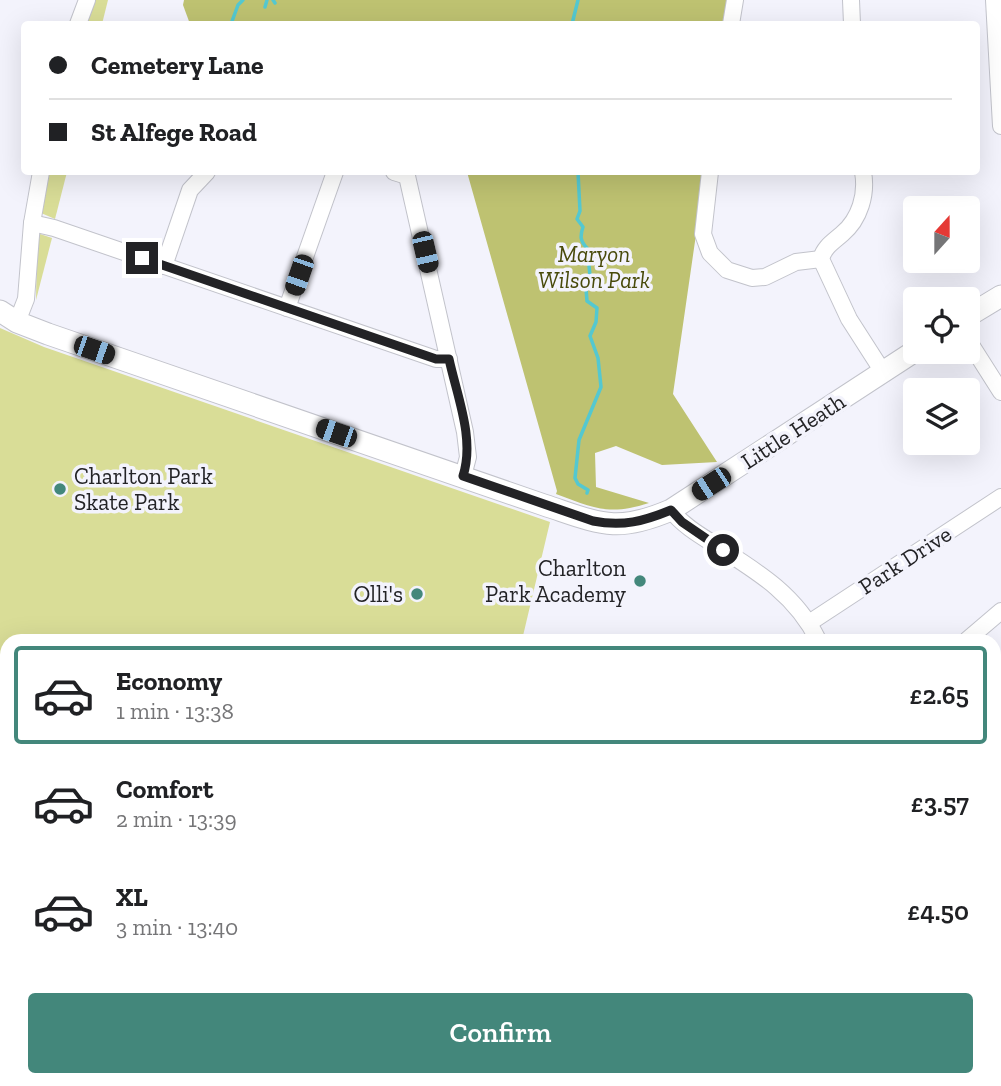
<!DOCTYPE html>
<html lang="en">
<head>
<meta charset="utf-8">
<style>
	:root { --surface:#fff; --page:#f6f6f6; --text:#202124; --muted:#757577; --line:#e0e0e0; --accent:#43877b }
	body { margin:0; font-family:"Zilla Slab",serif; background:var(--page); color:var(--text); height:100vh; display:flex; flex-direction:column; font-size:26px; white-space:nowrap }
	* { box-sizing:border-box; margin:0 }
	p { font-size:23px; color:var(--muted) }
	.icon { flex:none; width:38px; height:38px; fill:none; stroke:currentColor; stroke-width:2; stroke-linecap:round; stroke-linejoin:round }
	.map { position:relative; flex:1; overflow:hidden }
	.sheet { position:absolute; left:0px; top:634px; width:1001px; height:453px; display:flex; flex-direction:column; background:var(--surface); border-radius:21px 21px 0 0; box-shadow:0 7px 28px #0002 }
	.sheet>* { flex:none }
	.top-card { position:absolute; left:21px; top:21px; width:959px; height:154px; border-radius:7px; box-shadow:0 7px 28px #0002; display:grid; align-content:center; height:154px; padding:0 28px; background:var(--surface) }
	.needle { width:46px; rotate:21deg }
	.fabs { position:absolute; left:903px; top:196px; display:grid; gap:14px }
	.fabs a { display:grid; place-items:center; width:77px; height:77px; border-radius:7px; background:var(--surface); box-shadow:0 7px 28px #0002; font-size:35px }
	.end { position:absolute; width:32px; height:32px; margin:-16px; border:9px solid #232326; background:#fff; box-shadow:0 0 0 4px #fff }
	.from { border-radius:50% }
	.car { position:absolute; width:21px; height:42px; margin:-21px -10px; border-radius:9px; box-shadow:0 0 5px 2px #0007; background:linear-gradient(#222 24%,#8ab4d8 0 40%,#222 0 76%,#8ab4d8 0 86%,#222 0) }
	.top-card b { display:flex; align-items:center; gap:24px; height:66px; font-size:26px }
	.top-card b+b { border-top:2px solid var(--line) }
	.top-card i { width:18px; height:18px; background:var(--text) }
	ul { padding:12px 0 0; list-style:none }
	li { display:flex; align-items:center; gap:21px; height:98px; margin:0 14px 10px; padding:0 14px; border:4px solid transparent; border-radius:7px }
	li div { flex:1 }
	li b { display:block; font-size:26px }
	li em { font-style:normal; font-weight:600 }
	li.on { border-color:var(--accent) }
	li>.icon { width:63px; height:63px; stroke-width:1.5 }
	.cta { display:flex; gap:14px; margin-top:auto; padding:14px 28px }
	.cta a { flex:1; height:80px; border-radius:7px; background:var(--accent); color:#fff; font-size:28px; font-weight:600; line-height:80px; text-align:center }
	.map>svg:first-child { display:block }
</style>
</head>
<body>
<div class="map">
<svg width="1001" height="1086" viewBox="0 0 1001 1086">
	<rect width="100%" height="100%" fill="#f3f3fc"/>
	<g fill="#d9dd97">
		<path d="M94 0H108L102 24H84Z"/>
		<path d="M46 172H67L55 219 41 213Z"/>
		<path d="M40 234 52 238 36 300 37 242Z"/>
		<path d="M0 328 44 347 550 522 522 640H7V916L0 912Z"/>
		<path d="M1001 666V1086H835V1080H994V667Z"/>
		<path d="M386 1080H810V1086H415Z"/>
	</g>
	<g fill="#bec271">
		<path d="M184 0H729L725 24H190L183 5Z"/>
		<path d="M467 172H705L673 394 717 462 662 465 616 446 595 453 596 487 649 503C609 516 594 508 556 494L557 491Z"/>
	</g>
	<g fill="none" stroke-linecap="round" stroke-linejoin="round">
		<g stroke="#54c8d0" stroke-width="3.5">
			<path d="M273 0 275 3"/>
			<path d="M265 7 267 0"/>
			<path d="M231 24 238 5 243 0"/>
			<path d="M572 24 578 0"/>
			<path d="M578 172 580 211 577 219 583 227C580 236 580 241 587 248L590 275 586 289 587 301 597 308 596 322 590 336 598 358 601 387 579 440 575 478 578 484 588 490 587 493"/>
		</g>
		<g stroke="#c2c3cb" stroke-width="18">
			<g id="minor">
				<path d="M851 0 852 24"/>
				<path d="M994 0 1001 126"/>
				<path d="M78 24 87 0"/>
				<path d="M731 24 735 0"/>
				<path d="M394 172 407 176 465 432 468 457 463 476"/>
				<path d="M710 172 703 234 710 253 727 270 752 278 765 277 796 262 821 259"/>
				<path d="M863 172C867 194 860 219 842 234 833 242 824 247 821 259L849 319 883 372"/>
				<path d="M32 223 54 228 436 359H449"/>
				<path d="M164 266 190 190 207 172"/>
				<path d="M287 308 335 172"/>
				<path d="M17 322 26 299 32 223 41 172"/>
				<path d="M968 340 1001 392"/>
				<path d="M671 510C682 525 701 536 717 546 758 572 796 595 818 640"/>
				<path d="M809 623 1001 497"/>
				<path d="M967 640 1001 611"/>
				<path d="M0 925 7 929"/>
				<path d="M334 1080 362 1086"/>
				<path d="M133 1086 157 1080"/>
				<path d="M822 1086V1080"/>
			</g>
		</g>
		<g stroke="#c2c3cb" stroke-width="23">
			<g id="major">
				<path d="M0 311 17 322 48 334 544 505C599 523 615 534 671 510L915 351"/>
				<path d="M968 316 1001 296"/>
			</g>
		</g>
		<use href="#minor" stroke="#fff" stroke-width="16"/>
		<use href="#major" stroke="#fff" stroke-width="21"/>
	</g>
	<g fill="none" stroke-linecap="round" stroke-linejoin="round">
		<path stroke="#232326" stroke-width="9" d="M142 258 436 359H449C457 396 475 439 463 476L593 521C623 527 644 521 671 510L682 522 723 550"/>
	</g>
	<g fill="#43877b" stroke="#f3f3fc" stroke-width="2.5">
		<circle cx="60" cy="489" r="7"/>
		<circle cx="640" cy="581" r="7"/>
		<circle cx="417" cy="594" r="7"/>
	</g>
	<g text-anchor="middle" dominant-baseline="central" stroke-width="7" stroke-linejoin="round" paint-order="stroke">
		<g font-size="23" font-style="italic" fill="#484a0a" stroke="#f3f3fc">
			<text x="594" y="254">Maryon<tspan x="594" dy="26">Wilson Park</tspan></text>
		</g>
		<g font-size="23" fill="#232326" stroke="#f3f3fc">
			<text transform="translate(793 431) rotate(-33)">Little Heath</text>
			<text transform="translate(905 560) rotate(-33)">Park Drive</text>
		</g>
		<g font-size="23" fill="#232326" stroke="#f3f3fc" text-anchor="end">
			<text x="74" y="476" text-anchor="start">Charlton Park<tspan x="74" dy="26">Skate Park</tspan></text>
			<text x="626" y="568">Charlton<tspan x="626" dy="26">Park Academy</tspan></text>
			<text x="403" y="594">Olli's</text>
		</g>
	</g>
</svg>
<div class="fabs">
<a><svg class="needle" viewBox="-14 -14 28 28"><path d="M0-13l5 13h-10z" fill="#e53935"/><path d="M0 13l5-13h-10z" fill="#757577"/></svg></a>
<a><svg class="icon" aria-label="locate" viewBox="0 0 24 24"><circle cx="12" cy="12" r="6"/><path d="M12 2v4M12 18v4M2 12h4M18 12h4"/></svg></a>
<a><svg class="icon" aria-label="layers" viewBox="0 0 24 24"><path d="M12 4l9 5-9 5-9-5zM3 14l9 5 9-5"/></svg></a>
</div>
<i class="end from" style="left:723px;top:550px"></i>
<i class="end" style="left:142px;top:258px"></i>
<i class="car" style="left:425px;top:252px;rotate:167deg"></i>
<i class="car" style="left:299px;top:275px;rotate:199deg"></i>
<i class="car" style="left:94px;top:350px;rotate:109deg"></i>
<i class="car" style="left:336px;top:433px;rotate:289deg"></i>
<i class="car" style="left:711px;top:484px;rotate:237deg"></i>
<div class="top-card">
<b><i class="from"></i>Cemetery Lane</b>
<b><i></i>St Alfege Road</b>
</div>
<section class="sheet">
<ul>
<li class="on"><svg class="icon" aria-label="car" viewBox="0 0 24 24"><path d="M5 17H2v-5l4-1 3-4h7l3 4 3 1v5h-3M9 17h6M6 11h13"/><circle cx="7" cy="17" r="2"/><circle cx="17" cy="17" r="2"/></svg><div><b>Economy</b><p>1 min · 13:38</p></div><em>£2.65</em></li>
<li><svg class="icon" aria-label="car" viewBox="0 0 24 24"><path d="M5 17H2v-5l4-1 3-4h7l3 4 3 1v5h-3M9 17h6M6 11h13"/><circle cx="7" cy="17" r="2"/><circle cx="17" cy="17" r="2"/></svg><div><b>Comfort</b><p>2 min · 13:39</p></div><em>£3.57</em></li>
<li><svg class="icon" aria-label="car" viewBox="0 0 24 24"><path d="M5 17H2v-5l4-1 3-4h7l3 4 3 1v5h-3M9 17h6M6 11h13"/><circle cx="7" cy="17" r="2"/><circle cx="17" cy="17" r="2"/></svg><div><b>XL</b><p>3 min · 13:40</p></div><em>£4.50</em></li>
</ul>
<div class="cta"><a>Confirm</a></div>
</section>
</div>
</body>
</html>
